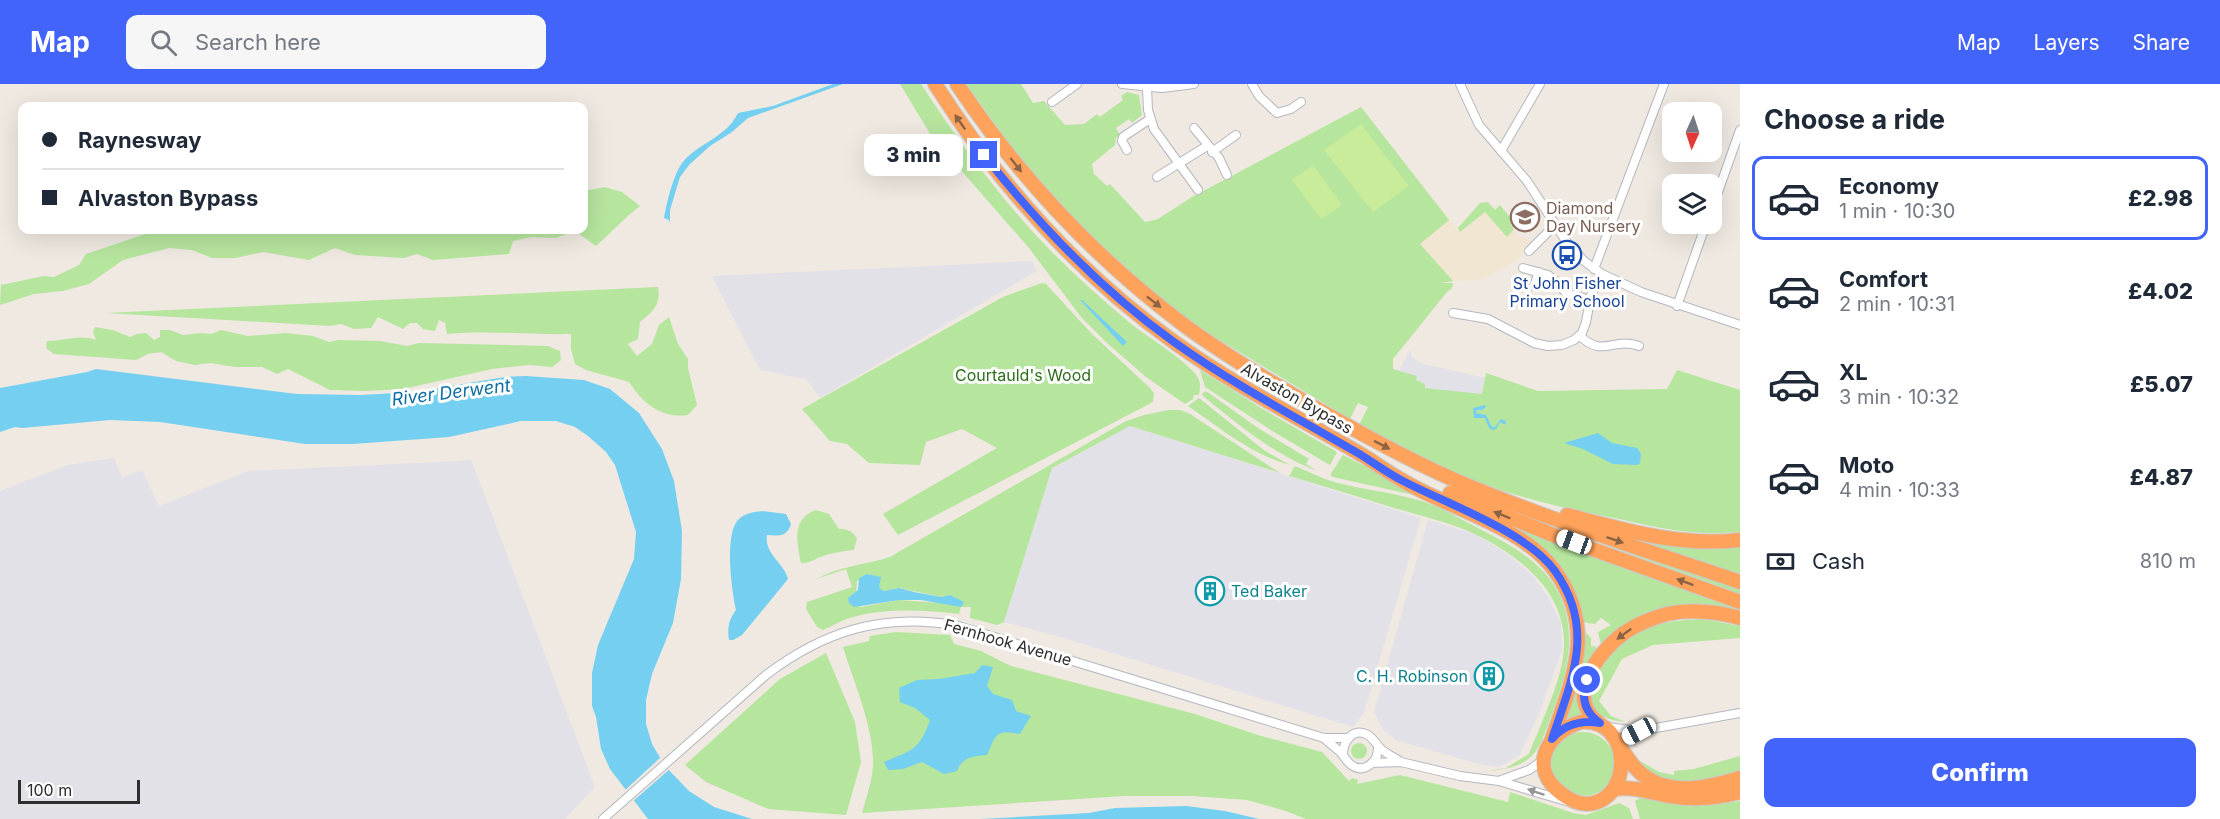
<!DOCTYPE html>
<html lang="en">
<head>
<meta charset="utf-8">
<style>
	:root { --surface:#fff; --page:#f6f6f7; --text:#1f2937; --muted:#747a83; --line:#e0e1e3; --accent:#4264fb }
	body { margin:0; font-family:Inter,sans-serif; background:var(--page); color:var(--text); height:100vh; display:flex; flex-direction:column; font-size:22px; white-space:nowrap }
	* { box-sizing:border-box; margin:0 }
	p { font-size:20px; color:var(--muted) }
	.icon { flex:none; width:33px; height:33px; fill:none; stroke:currentColor; stroke-width:2; stroke-linecap:round; stroke-linejoin:round }
	.map { position:relative; flex:1; overflow:hidden }
	.panel { display:flex; flex-direction:column; background:var(--surface); width:480px }
	.panel>* { flex:none }
	.guide { position:absolute; left:18px; top:18px; width:570px; height:132px; border-radius:12px; box-shadow:0 6px 24px #0002; display:grid; align-content:center; height:132px; padding:0 24px; background:var(--surface) }
	.needle { width:39px; rotate:183deg }
	.fabs { position:absolute; left:1662px; top:18px; display:grid; gap:12px }
	.fabs a { display:grid; place-items:center; width:60px; height:60px; border-radius:12px; background:var(--surface); box-shadow:0 6px 24px #0002; font-size:30px }
	.scale { position:absolute; left:18px; bottom:15px; width:122px; box-sizing:border-box; padding-left:6px; border:3px solid #2e2e2e; border-top:0; font-size:16px; line-height:21px; white-space:nowrap; color:#2e2e2e; -webkit-text-stroke:4px #fff; paint-order:stroke }
	.end { position:absolute; width:27px; height:27px; margin:-14px; border:8px solid #4264fb; background:#fff; box-shadow:0 0 0 3px #fff }
	.from { border-radius:50% }
	.bubble { position:absolute; height:42px; border-radius:12px; background:var(--surface); box-shadow:0 6px 24px #0002; font-size:20px; font-weight:800; line-height:42px; text-align:center }
	.car { position:absolute; width:18px; height:36px; margin:-18px -9px; border-radius:8px; box-shadow:0 0 4px 2px #0007; background:linear-gradient(#fff 24%,#345 0 40%,#fff 0 76%,#345 0 86%,#fff 0) }
	.guide b { display:flex; align-items:center; gap:21px; height:57px; font-size:22px }
	.guide b+b { border-top:2px solid var(--line) }
	.guide i { width:15px; height:15px; background:var(--text) }
	ul { padding:0; list-style:none }
	li { display:flex; align-items:center; gap:18px; height:84px; margin:0 12px 9px; padding:0 12px; border:3px solid transparent; border-radius:12px }
	li div { flex:1 }
	li b { display:block; font-size:22px }
	li em { font-style:normal; font-weight:800 }
	li.active { border-color:var(--accent) }
	li>.icon { width:54px; height:54px; stroke-width:1.5 }
	h2 { padding:0 24px; font-size:27px; line-height:72px }
	.pay { display:flex; align-items:center; gap:15px; height:66px; padding:0 24px; font-size:22px }
	.pay p { margin-inline-start:auto }
	.cta { display:flex; gap:12px; margin-top:auto; padding:12px 24px }
	.cta a { flex:1; height:69px; border-radius:12px; background:var(--accent); color:#fff; font-size:24px; font-weight:800; line-height:69px; text-align:center }
	header { display:flex; align-items:center; gap:36px; box-sizing:border-box; height:84px; padding:0 30px; background:var(--accent); color:#fff }
	header strong { font-size:28px }
	nav { display:flex; gap:33px; margin-inline-start:auto; font-size:21px }
	.search { width:420px; height:54px; background:var(--page); display:flex; align-items:center; gap:15px; box-sizing:border-box; padding:0 21px; border-radius:12px; color:var(--muted); font-size:22px }
	main { display:flex; flex:1; min-height:0 }
	.map>svg:first-child { display:block }
</style>
</head>
<body>
<header>
<strong>Map</strong>
<div class="search"><svg class="icon" aria-label="search" viewBox="0 0 24 24"><circle cx="10" cy="10" r="6"/><path d="M15 15l6 6"/></svg>Search here</div>
<nav><a>Map</a><a>Layers</a><a>Share</a></nav>
</header>
<main>
<div class="map">
<svg width="1740" height="735" viewBox="0 0 1740 735">
	<rect width="100%" height="100%" fill="#efe9e1"/>
	<g fill="#e3e1e8">
		<path d="M1032 177 1037 187 820 314 806 295 760 286 712 192Z"/>
		<path d="M1410 266 1412 273 1420 279 1485 294 1482 310 1425 305V300L1416 296 1417 292 1399 287Z"/>
		<path d="M1130 342 1421 434 1364 629 1353 643 1057 552 1004 538 1052 384Z"/>
		<path d="M114 374 122 393 142 386 159 422 248 387 459 377 471 375 595 703 565 735H0V407L67 381Z"/>
		<path d="M1428 436 1475 450 1509 471 1533 492 1548 513 1561 539 1562 566 1540 627 1520 671 1499 683 1482 681 1396 656 1382 645 1374 628Z"/>
	</g>
	<path fill="#f0e6d1" d="M1361 23 1455 142 1458 143 1480 119 1488 118 1495 126 1500 121 1513 137 1510 140 1518 152 1533 157 1516 177 1483 195 1437 199 1248 84Z"/>
	<g fill="#b6e59e" fill-rule="evenodd">
		<path d="M900 0H921C960 60 1003 118 1053 169 1078 194 1104 217 1131 240 1145 251 1193 281 1198 294 1201 300 1200 305 1199 311H1194L1193 315 1185 320 1146 293 1107 259 1081 233 1029 164 932 53Z"/>
		<path d="M966 0H1021L1033 19 1044 17 1065 41 1084 40 1097 30 1100 33 1123 16 1121 12 1127 8 1139 11 1142 31 1132 39 1129 35 1116 44 1120 51 1116 54 1115 61 1092 80 1094 90 1107 102 1110 100 1145 138 1158 135 1192 113 1361 23 1449 136 1420 160 1453 197 1441 199H1453L1452 204 1447 208 1393 275V285L1417 292 1416 296 1425 300V304L1482 310 1486 289 1538 307 1667 305 1677 286 1740 306V448C1694 452 1663 445 1619 435 1567 425 1514 413 1465 393 1428 378 1394 359 1359 341L1368 323 1358 319 1350 335 1185 235 1158 214 1073 137 1007 57Z"/>
		<path d="M605 103 622 108 640 122C624 134 611 149 596 162L575 147 555 154 531 153 513 157 509 170 433 176 417 170 404 174 355 171 335 164 309 176 263 168 235 174H212L192 166 169 164 123 176 89 200 63 207 34 210 0 221 1 201 44 192 54 193 79 181 86 170 157 146H584V107Z"/>
		<path d="M1488 118 1495 126 1500 121 1513 137 1510 140 1514 145 1507 153 1485 128 1460 148 1458 144 1480 119Z"/>
		<path d="M1042 199 1046 200 1092 250 1150 304 1154 309 1153 318 898 451 883 430 997 364 962 345 926 358 920 381 869 379 847 360 830 357 802 325 1003 213Z"/>
		<path d="M658 203C661 222 653 227 640 238L638 255 628 260 637 272 652 260 659 241 669 233 678 260 688 275V284L697 321 688 331C661 335 643 319 629 298L586 286 575 280 571 265V250C530 251 488 246 447 250L445 239 439 236 435 247 423 245 417 239H410L403 245 378 233 371 244 354 245 341 240 330 242 106 229Z"/>
		<path d="M95 243 113 246 130 253 137 250 146 249 154 256 160 253V246H170L183 251 201 249 212 250 221 246 248 252 286 249 313 252 329 258 338 256 380 257 407 262 419 259 548 262 560 267 561 276 552 283 529 281 492 285 403 305 366 307 330 306 288 285 277 290 262 283H235L210 279 195 281 176 277 161 268 148 270 136 276 54 270 46 264 47 257C64 257 81 250 96 256L93 248Z"/>
		<path d="M1200 286 1266 327 1337 368 1330 381 1274 348 1205 303Z"/>
		<path d="M1206 307 1258 344 1309 375 1306 380 1317 387C1273 370 1239 341 1203 312L1202 310Z"/>
		<path d="M1199 314 1265 367 1290 381C1252 371 1220 344 1188 322Z"/>
		<path d="M1169 326H1180L1190 330 1280 389 1130 342 1052 384 1004 538 997 541 970 534 971 523H961L959 530C926 526 889 524 857 532 845 534 833 542 823 546L817 543 806 525 807 518 852 503 846 485 816 495C839 482 865 481 890 473L1126 337 1144 331ZM867 490 880 493 878 503 883 507 899 504 941 513 950 511 958 516 941 519 899 516 860 523 848 514 856 509 857 497Z"/>
		<path d="M1343 371 1427 414 1333 393 1330 391Z"/>
		<path d="M1295 382C1305 386 1315 391 1325 395 1355 405 1387 407 1418 416 1440 422 1460 435 1480 445 1501 456 1524 468 1541 485 1579 524 1573 574 1555 621 1539 664 1539 683 1488 687L1506 684 1529 670C1541 639 1563 595 1564 562 1566 505 1515 468 1468 447 1445 437 1418 431 1394 424 1359 413 1324 402 1289 392Z"/>
		<path d="M816 426 829 430 839 445C848 445 852 447 857 454L854 466C842 467 831 469 820 473 813 476 810 479 801 479 797 458 791 435 816 426Z"/>
		<path d="M1479 429 1740 525V528L1723 523 1693 521 1628 538 1608 552 1601 561 1598 548 1611 541 1601 534 1595 540 1582 538 1559 485Z"/>
		<path d="M1596 444 1740 460V491Z"/>
		<path d="M1605 461 1740 504V510Z"/>
		<path d="M1703 535 1740 542V554L1653 561 1622 575 1599 617 1611 632 1626 638C1618 637 1607 636 1600 630 1570 604 1621 556 1645 545 1664 537 1683 536 1703 535Z"/>
		<path d="M1584 547 1591 554V563L1595 562 1598 567C1588 588 1573 608 1581 632L1565 639C1577 608 1584 580 1584 547Z"/>
		<path d="M896 548 950 551 954 560 981 567 1011 582 1195 630 1261 652 1322 668 1349 697 1352 694 1358 696 1357 700 1400 691 1508 718 1510 708 1573 729 1586 731 1619 719 1629 724 1633 735H1306L1286 727 1247 716 1192 712H1125L862 729C867 711 874 692 873 674 871 636 854 599 843 563L869 557 870 552Z"/>
		<path d="M826 569 855 638 861 678 846 731 768 725 706 698 685 681 780 595Z"/>
		<circle cx="1583" cy="680" r="32"/>
		<circle cx="1359" cy="667" r="8"/>
		<path d="M1740 672V690L1692 699 1658 697 1633 673 1659 688 1674 691V687L1694 685Z"/>
		<path d="M1640 714C1678 719 1701 724 1740 717V735H1640L1635 717Z"/>
	</g>
	<g fill="#c9ec9a">
		<path d="M1361 40 1409 102 1373 128 1324 66Z"/>
		<path d="M1313 81 1342 121 1321 135 1292 96Z"/>
	</g>
	<g fill="#75cff0">
		<path d="M833 0H843L748 34 732 48 710 62 689 81 680 93 670 126V139L669 136 664 134C666 121 672 97 679 84 691 61 725 56 738 29L773 22Z"/>
		<path d="M1080 216H1082L1127 258 1123 262Z"/>
		<path d="M96 285 297 310 361 311 414 308 505 293 526 292 584 296 610 305 639 329 662 365 674 397 682 447 681 495 673 539 652 590 646 616V640L652 660 665 682 689 707 714 723 752 735H648L610 685 601 665 596 633 592 622V589L598 561 634 475 636 448 615 381 606 368 588 352 575 343 556 337H521L449 353 353 360H305L160 338 110 336 22 344 15 343 0 348V304L87 288Z"/>
		<path d="M1485 321 1486 323 1482 326H1476V329L1486 331 1492 343H1495L1501 335 1506 337V341L1500 338 1496 345 1493 346 1489 344 1485 334H1474L1473 324Z"/>
		<path d="M1598 349 1612 359 1637 364 1641 370 1640 379 1637 381 1613 380 1583 365 1564 359Z"/>
		<path d="M762 427 786 430 791 440C787 453 779 452 767 451 764 470 784 479 788 495L742 551 733 556H729C727 544 729 535 736 526 732 508 723 447 740 434 746 429 755 428 762 427Z"/>
		<path d="M867 490 881 493 879 503 883 507 899 504 914 508 941 513 950 511 964 518 961 523 921 516H899L854 523 849 519 848 514 858 506 859 494Z"/>
		<path d="M982 581 993 583 987 602 993 610 1012 616 1016 627 1031 632 1020 650C995 646 997 649 987 671 974 672 962 673 957 687L944 690 922 678 903 685 888 686 884 678C912 666 919 667 930 636L915 624 900 618 899 604 917 596 939 595 975 589Z"/>
		<path d="M1186 722 1225 727 1259 735H980L1089 729 1115 724Z"/>
	</g>
	<path fill="#efe9e1" d="M662 672 671 684 631 719 623 708Z"/>
	<g fill="none" stroke-linecap="round" stroke-linejoin="round">
		<g stroke="#b4b7c1" stroke-width="10">
			<g id="street">
				<path d="M1122 0 1162 4 1194 0"/>
				<path d="M1252 0 1259 12 1277 29 1291 25 1301 18"/>
				<path d="M1460 0 1479 41 1527 97 1566 157 1584 177 1602 190 1641 208 1740 241"/>
				<path d="M1147 4 1148 26 1154 45 1198 106"/>
				<path d="M1052 18 1077 0"/>
				<path d="M1194 44 1219 74 1227 91"/>
				<path d="M1127 66 1122 57 1123 53 1150 35"/>
				<path d="M1501 67 1540 0"/>
				<path d="M1212 68 1236 51"/>
				<path d="M1157 93 1207 62"/>
				<path d="M1712 125 1740 46"/>
				<path d="M1529 167 1555 141"/>
				<path d="M1523 184 1548 191 1556 197 1566 209 1590 216"/>
				<path d="M1594 185 1664 0"/>
				<path d="M1534 202 1539 188"/>
				<path d="M1677 222 1706 140"/>
				<path d="M1453 229 1488 235 1534 259 1548 262 1562 261 1574 256 1582 249 1586 238 1591 211 1602 190"/>
				<path d="M1580 252C1603 274 1613 253 1639 262"/>
				<path d="M1607 643 1639 647 1740 629"/>
				<path d="M1324 654C1330 660 1338 665 1343 671 1349 681 1359 690 1371 680 1377 675 1378 670 1378 662"/>
				<path d="M1618 659 1638 648"/>
				<path d="M1343 671C1343 658 1352 644 1366 650 1373 653 1375 659 1380 664 1385 669 1393 673 1400 677"/>
				<path d="M1372 679 1401 678 1460 692 1499 697 1566 717"/>
				<path d="M1501 696 1529 686 1543 676"/>
				<path d="M603 735 766 591C824 547 882 529 955 541L1324 654H1349"/>
			</g>
		</g>
		<g stroke="#c9c9c9" stroke-width="16">
			<g id="highway">
				<path d="M935 0C998 99 1078 189 1174 258 1235 302 1302 335 1367 374 1378 381 1389 389 1400 395 1446 424 1522 441 1555 487 1597 546 1572 595 1552 655"/>
				<path d="M957 0C1019 93 1095 174 1184 241 1229 274 1278 302 1326 330 1372 355 1418 381 1466 401 1556 438 1648 467 1740 498"/>
				<path d="M1450 409 1553 451 1740 518"/>
				<path d="M1567 431C1624 446 1680 463 1740 456"/>
				<path d="M1581 638C1633 634 1634 717 1587 720 1577 720 1570 716 1562 710 1528 685 1545 649 1581 638Z"/>
				<path d="M1600 640C1563 614 1598 568 1624 549 1637 540 1652 534 1667 530 1690 525 1717 528 1740 534"/>
				<path d="M1619 662C1627 672 1633 684 1643 691 1671 713 1710 703 1740 694"/>
				<path d="M1615 705C1633 702 1652 709 1670 712 1693 716 1718 714 1740 708"/>
			</g>
		</g>
		<use href="#street" stroke="#fff" stroke-width="8"/>
		<use href="#highway" stroke="#ffa35c" stroke-width="14"/>
	</g>
	<defs><path id="oneway-solid" d="M-6-.8H1V-3.2L6.5 0L1 3.2V.8H-6Z" transform="scale(1.5)"/></defs>
	<g fill="#8c6343">
		<use href="#oneway-solid" transform="translate(960 38) rotate(-125)"/>
		<use href="#oneway-solid" transform="translate(1016 81) rotate(52)"/>
		<use href="#oneway-solid" transform="translate(1154 218) rotate(38)"/>
		<use href="#oneway-solid" transform="translate(1382 361) rotate(27)"/>
		<use href="#oneway-solid" transform="translate(1502 431) rotate(-158)"/>
		<use href="#oneway-solid" transform="translate(1615 456) rotate(19)"/>
		<use href="#oneway-solid" transform="translate(1685 498) rotate(-159)"/>
		<use href="#oneway-solid" transform="translate(1624 550) rotate(144)"/>
	</g>
	<use fill="#969696" href="#oneway-solid" transform="translate(1536 708) rotate(-161)"/>
	<g fill="none" stroke-linecap="round" stroke-linejoin="round">
		<path stroke="#4264fb" stroke-width="8" d="M984 71C1039 141 1101 206 1174 258 1230 298 1290 330 1349 364 1368 374 1385 388 1403 397 1447 420 1526 447 1555 487 1596 545 1572 595 1552 655 1564 641 1581 636 1600 639 1584 628 1581 613 1587 596"/>
	</g>
	<defs>
		<g id="school-ring" transform="scale(1.5)"><circle r="9.5" fill="#fff" stroke="#8d6e63" stroke-width="1.5"/><path d="M0-5L7-2L0 1L-7-2ZM-4 1L0 2.5L4 1V4Q0 6-4 4Z" fill="#8d6e63"/></g>
		<g id="bus-ring" transform="scale(1.5)"><circle r="9.5" fill="#fff" stroke="#1a4fb4" stroke-width="1.5"/><path d="M-5-6H5V4H4V6H2V4H-2V6H-4V4H-5ZM-3.5-4V0h7V-4ZM-3.5 1.2v1.5H-2V1.2ZM2 1.2v1.5H3.5V1.2Z" fill="#1a4fb4"/></g>
		<g id="building-ring" transform="scale(1.5)"><circle r="9.5" fill="#fff" stroke="#0f9aa8" stroke-width="1.5"/><path d="M-4-6H4V6H1V3H-1V6H-4ZM-2.5-4.3h1.7v1.8h-1.7ZM.8-4.3h1.7v1.8H.8ZM-2.5-1h1.7V.8h-1.7ZM.8-1h1.7V.8H.8Z" fill="#0f9aa8"/></g>
	</defs>
	<g fill-rule="evenodd">
		<use href="#school-ring" x="1525" y="133"/>
		<use href="#bus-ring" x="1567" y="171"/>
		<use href="#building-ring" x="1210" y="507"/>
		<use href="#building-ring" x="1489" y="592"/>
	</g>
	<g text-anchor="middle" dominant-baseline="central" stroke-width="6" stroke-linejoin="round" paint-order="stroke">
		<g font-size="16" fill="#785e54" stroke="#fff" text-anchor="start">
			<text x="1546" y="124">Diamond<tspan x="1546" dy="18">Day Nursery</tspan></text>
		</g>
		<g font-size="16" fill="#164399" stroke="#fff">
			<text x="1567" y="199">St John Fisher<tspan x="1567" dy="18">Primary School</tspan></text>
		</g>
		<g font-size="16" fill="#2c6e1b" stroke="#fff">
			<text x="1023" y="291">Courtauld's Wood</text>
		</g>
		<g font-size="16" fill="#2e2e2e" stroke="#fff">
			<text transform="translate(1297 314) rotate(30)">Alvaston Bypass</text>
			<text transform="translate(1008 558) rotate(16)">Fernhook Avenue</text>
		</g>
		<g font-size="16" fill="#0d838f" stroke="#fff" text-anchor="start">
			<text x="1231" y="507">Ted Baker</text>
			<text x="1468" y="592" text-anchor="end">C. H. Robinson</text>
		</g>
		<g font-size="18" font-style="italic" fill="#0d6fa3" stroke="#fff">
			<text transform="translate(451 308) rotate(-7)">River Derwent</text>
		</g>
	</g>
</svg>
<div class="fabs">
<a><svg class="needle" viewBox="-14 -14 28 28"><path d="M0-13l5 13h-10z" fill="#e53935"/><path d="M0 13l5-13h-10z" fill="#747a83"/></svg></a>
<a><svg class="icon" aria-label="layers" viewBox="0 0 24 24"><path d="M12 4l9 5-9 5-9-5zM3 14l9 5 9-5"/></svg></a>
</div>
<div class="scale">100 m</div>
<i class="end from" style="left:1587px;top:596px"></i>
<i class="end" style="left:984px;top:71px"></i>
<div class="bubble" style="left:864px;top:50px;width:99px">3 min</div>
<i class="car" style="left:1574px;top:458px;rotate:290deg"></i>
<i class="car" style="left:1639px;top:647px;rotate:242deg"></i>
<div class="guide">
<b><i class="from"></i>Raynesway</b>
<b><i></i>Alvaston Bypass</b>
</div>
</div>
<section class="panel">
<h2>Choose a ride</h2>
<ul>
<li class="active"><svg class="icon" aria-label="car" viewBox="0 0 24 24"><path d="M5 17H2v-5l4-1 3-4h7l3 4 3 1v5h-3M9 17h6M6 11h13"/><circle cx="7" cy="17" r="2"/><circle cx="17" cy="17" r="2"/></svg><div><b>Economy</b><p>1 min · 10:30</p></div><em>£2.98</em></li>
<li><svg class="icon" aria-label="car" viewBox="0 0 24 24"><path d="M5 17H2v-5l4-1 3-4h7l3 4 3 1v5h-3M9 17h6M6 11h13"/><circle cx="7" cy="17" r="2"/><circle cx="17" cy="17" r="2"/></svg><div><b>Comfort</b><p>2 min · 10:31</p></div><em>£4.02</em></li>
<li><svg class="icon" aria-label="car" viewBox="0 0 24 24"><path d="M5 17H2v-5l4-1 3-4h7l3 4 3 1v5h-3M9 17h6M6 11h13"/><circle cx="7" cy="17" r="2"/><circle cx="17" cy="17" r="2"/></svg><div><b>XL</b><p>3 min · 10:32</p></div><em>£5.07</em></li>
<li><svg class="icon" aria-label="car" viewBox="0 0 24 24"><path d="M5 17H2v-5l4-1 3-4h7l3 4 3 1v5h-3M9 17h6M6 11h13"/><circle cx="7" cy="17" r="2"/><circle cx="17" cy="17" r="2"/></svg><div><b>Moto</b><p>4 min · 10:33</p></div><em>£4.87</em></li>
</ul>
<div class="pay"><svg class="icon" aria-label="cash" viewBox="0 0 24 24"><path d="M3 7h18v10H3z"/><circle cx="12" cy="12" r="2"/></svg>Cash<p>810 m</p></div>
<div class="cta"><a>Confirm</a></div>
</section>
</main>
</body>
</html>
